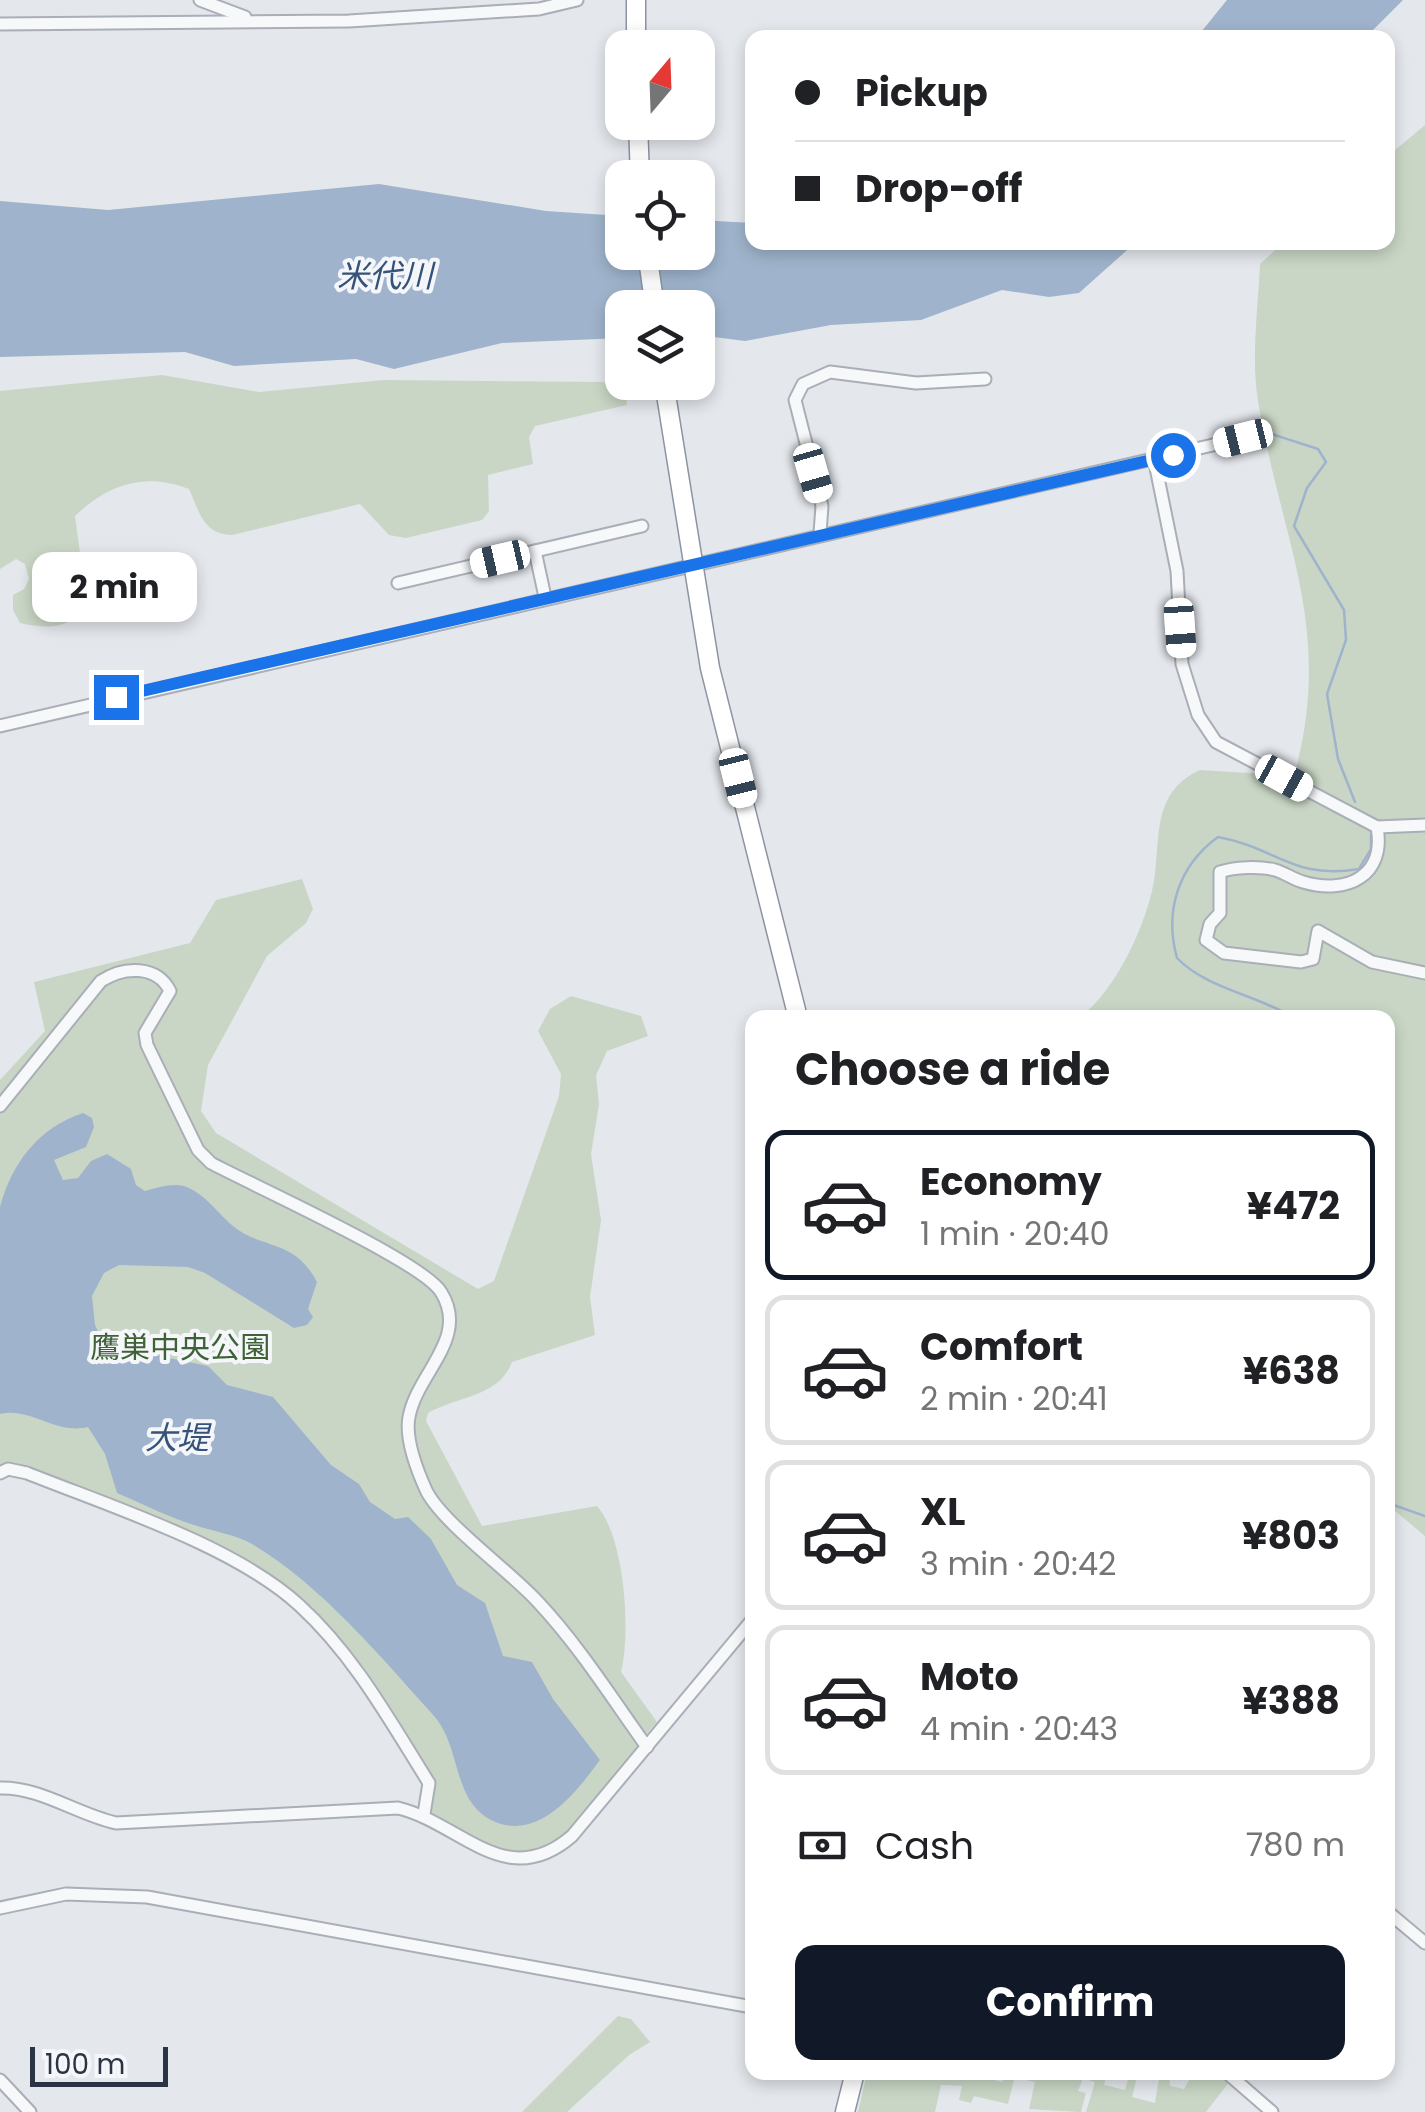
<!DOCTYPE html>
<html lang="en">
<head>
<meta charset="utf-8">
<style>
	:root { --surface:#fff; --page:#f6f6f6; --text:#202124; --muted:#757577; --line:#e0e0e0; --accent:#111827 }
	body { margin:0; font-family:Poppins,"Noto Sans JP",sans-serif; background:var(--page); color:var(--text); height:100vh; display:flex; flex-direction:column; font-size:38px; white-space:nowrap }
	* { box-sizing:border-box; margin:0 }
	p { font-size:32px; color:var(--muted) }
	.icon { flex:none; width:55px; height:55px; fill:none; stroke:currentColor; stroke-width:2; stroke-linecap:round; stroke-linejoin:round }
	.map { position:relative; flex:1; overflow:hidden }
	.details { position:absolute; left:745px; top:1010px; width:650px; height:1070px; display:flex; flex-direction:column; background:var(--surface); border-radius:20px; box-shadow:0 5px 15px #0003 }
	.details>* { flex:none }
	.banner { position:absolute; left:745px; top:30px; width:650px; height:220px; border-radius:20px; box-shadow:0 5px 15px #0003; display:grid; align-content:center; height:220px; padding:0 50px; background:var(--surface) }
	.needle { width:65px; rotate:19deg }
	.controls { position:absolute; left:605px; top:30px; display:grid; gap:20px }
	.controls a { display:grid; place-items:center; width:110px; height:110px; border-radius:20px; background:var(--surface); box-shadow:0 5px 15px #0003; font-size:50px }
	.scale { position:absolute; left:30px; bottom:25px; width:138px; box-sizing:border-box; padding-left:10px; border:5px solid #2b3445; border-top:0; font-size:28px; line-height:35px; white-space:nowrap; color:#2b3445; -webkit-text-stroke:8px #f4f6f9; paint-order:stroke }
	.end { position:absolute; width:45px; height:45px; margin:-22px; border:12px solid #1a73e8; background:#fff; box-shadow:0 0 0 5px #fff }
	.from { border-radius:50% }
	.bubble { position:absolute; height:70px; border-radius:20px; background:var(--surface); box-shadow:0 5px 15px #0003; font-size:32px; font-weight:700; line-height:70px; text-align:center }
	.car { position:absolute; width:30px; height:60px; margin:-30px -15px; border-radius:12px; box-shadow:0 0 8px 2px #0007; background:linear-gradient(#fff 24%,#345 0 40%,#fff 0 76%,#345 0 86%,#fff 0) }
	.banner b { display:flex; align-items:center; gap:35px; height:95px; font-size:38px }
	.banner b+b { border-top:2px solid var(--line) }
	.banner i { width:25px; height:25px; background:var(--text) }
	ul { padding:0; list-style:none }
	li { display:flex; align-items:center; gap:30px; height:150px; margin:0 20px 15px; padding:0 30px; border:5px solid var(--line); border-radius:20px }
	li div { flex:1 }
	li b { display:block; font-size:38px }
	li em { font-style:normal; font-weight:700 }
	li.current { border-color:var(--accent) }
	li>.icon { width:90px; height:90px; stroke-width:1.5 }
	h2 { padding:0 50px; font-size:45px; line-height:120px }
	.pay { display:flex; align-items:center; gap:25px; height:110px; padding:0 50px; font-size:38px }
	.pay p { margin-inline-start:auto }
	.cta { display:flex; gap:20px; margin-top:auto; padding:20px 50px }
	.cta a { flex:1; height:115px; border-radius:20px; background:var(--accent); color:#fff; font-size:40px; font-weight:700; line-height:115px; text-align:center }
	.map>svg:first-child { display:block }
</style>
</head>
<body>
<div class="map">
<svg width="1425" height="2112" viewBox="0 0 1425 2112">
	<rect width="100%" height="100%" fill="#e4e7ec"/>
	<g fill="#c9d6c5">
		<path d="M1425 125V1536L1388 1505V1018H1080C1115 989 1141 936 1152 891 1163 846 1147 794 1200 770L1294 776C1335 628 1281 541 1258 401 1251 358 1258 308 1260 264L1283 243 1388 242V156Z"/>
		<path d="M162 375 259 392 384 380 603 382 625 392 627 405 535 426 529 437 533 464 488 475 489 511 482 520 406 538 389 535 360 504 232 535C203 534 200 513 189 489 145 472 108 484 75 516L87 605C70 630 47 629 20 623L13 610V595L24 589 29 579 25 564 16 559 0 569V391Z"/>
		<path d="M302 879 313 909 306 923 267 956 208 1065 201 1111 216 1133 478 1289 494 1281 559 1096 561 1074 538 1031 550 1009 571 996 641 1016 648 1036 607 1051 596 1075 599 1104 591 1154 601 1220 590 1297 595 1335 512 1362C499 1397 457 1396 428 1413L426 1421 482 1526 597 1506C625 1538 631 1632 621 1672L657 1722 642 1739 647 1747 562 1844 503 1857 424 1814 429 1783 325 1632 235 1561 27 1473H0V1080L45 1031 34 982 190 943 216 900Z"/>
		<path d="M618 2016 631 2019 650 2042 629 2055 567 2112H522Z"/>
		<path d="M961 2072 982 2073V2077L1002 2082 1005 2073H1023L1015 2075 1008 2104 974 2096 971 2103 959 2100 962 2086 941 2085 935 2112H858L867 2073Z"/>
		<path d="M1027 2073H1085L1078 2091 1086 2093 1081 2112 1029 2109 1035 2082 1026 2080Z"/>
		<path d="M1089 2073H1107L1104 2085 1125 2090 1130 2073H1138L1132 2097 1155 2103 1160 2073 1169 2075 1170 2086 1184 2089 1193 2073H1218L1229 2082 1206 2112H1086L1095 2082 1088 2080Z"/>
	</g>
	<g fill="#9fb4cc">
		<path d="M1227 0H1403L1366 37H1197Z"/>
		<path d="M379 184 546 211 622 216V252H698V220L752 223V242L1135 243 1079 293 1049 297 1002 290 921 320 831 325 745 341 698 335V308H622V338L502 343 394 369 356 359 234 366 185 352 0 357V201L108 210Z"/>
		<path d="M83 1113 92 1118 94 1127 86 1147 54 1160 63 1180 78 1178 91 1161 107 1154 131 1169 136 1185 145 1191C157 1188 171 1183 184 1186 205 1193 217 1213 233 1226 262 1250 294 1238 317 1282L308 1309 313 1317 307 1325 294 1328 205 1273 188 1267 119 1265 104 1273 92 1296 95 1325 104 1344 119 1351 136 1340 164 1357 208 1366 227 1385 273 1397 331 1465 359 1484 370 1502 395 1519 408 1517 431 1539 457 1585 485 1603 503 1656 532 1662 553 1699 600 1760C577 1791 542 1838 498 1823 451 1806 463 1749 434 1716 382 1658 320 1584 252 1544 236 1535 213 1531 194 1525 168 1517 143 1504 117 1493L105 1454 88 1427C55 1435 31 1407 0 1414V1207C12 1163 38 1128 83 1113Z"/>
	</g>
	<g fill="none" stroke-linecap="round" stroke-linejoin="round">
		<g stroke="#9fb4cc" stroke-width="2.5">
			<path d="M1253 428 1318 449 1326 462 1307 488 1294 526 1344 610 1346 640 1327 694 1338 759 1355 802"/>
			<path d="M1294 1018C1258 995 1207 989 1177 958 1164 912 1178 866 1218 837 1278 848 1292 880 1359 869L1371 849V835"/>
			<path d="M1388 1503 1425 1516"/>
		</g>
		<g stroke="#a9aeb7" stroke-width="15">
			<g id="minor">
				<path d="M200 0 245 17"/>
				<path d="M0 24 349 21 539 9 577 0"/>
				<path d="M1154 458 1177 571 1182 664 1198 715 1216 742 1377 827 1425 825"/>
				<path d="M820 533 822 506 795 400 803 384 830 372 916 383 985 379"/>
				<path d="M535 551 545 597"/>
				<path d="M398 583 642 526"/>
				<path d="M0 726 1243 438"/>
				<path d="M1377 827C1386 876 1347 895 1303 882 1293 879 1285 873 1275 870 1260 866 1234 867 1220 872V913L1210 924 1206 940 1224 953 1301 962 1313 959 1318 931 1372 962 1425 973"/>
				<path d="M0 1106 101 981C124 966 157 965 170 991L145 1033 147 1045 198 1150 211 1163C252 1185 423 1262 441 1292 470 1338 417 1373 409 1417 405 1438 417 1470 426 1490 441 1522 511 1572 538 1602 580 1647 611 1697 647 1747"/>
				<path d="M0 1473 8 1469 27 1473C109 1506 235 1546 299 1605 354 1655 390 1721 429 1783L424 1814"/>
				<path d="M0 1788C41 1787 76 1814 116 1823L398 1808C461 1823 506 1893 572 1836L752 1620"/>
				<path d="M0 1908 66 1894 147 1897 752 2007"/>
				<path d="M1388 1912 1425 1943"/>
				<path d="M1226 2072 1272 2112"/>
				<path d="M0 2080 30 2112"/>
			</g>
		</g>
		<g stroke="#8b94a3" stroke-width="21">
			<g id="highway">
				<path d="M636 0V48"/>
				<path d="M638 122 640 178"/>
				<path d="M647 252 655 308"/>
				<path d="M664 382 710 668 798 1018"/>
				<path d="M845 2112 855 2072"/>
			</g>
		</g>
		<use href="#minor" stroke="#f7f8fa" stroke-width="11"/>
		<use href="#highway" stroke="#fff" stroke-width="18"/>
	</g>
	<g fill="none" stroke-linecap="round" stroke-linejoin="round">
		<path stroke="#1a73e8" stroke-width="12" d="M116 697 1173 455"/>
	</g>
	<g text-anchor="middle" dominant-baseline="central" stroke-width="8" stroke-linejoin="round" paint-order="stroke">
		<g font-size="30" fill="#3f6138" stroke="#f4f6f9">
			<text x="180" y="1347">鷹巣中央公園</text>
		</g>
		<g font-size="32" font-style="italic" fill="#34527a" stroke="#f4f6f9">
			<text x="385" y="275">米代川</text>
			<text x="177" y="1437">大堤</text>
		</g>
	</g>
</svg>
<div class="controls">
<a><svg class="needle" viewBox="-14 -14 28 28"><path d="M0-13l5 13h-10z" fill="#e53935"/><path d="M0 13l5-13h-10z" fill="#757577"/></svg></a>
<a><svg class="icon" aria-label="locate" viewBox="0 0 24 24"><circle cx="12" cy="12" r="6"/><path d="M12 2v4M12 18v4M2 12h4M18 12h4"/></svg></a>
<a><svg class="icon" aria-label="layers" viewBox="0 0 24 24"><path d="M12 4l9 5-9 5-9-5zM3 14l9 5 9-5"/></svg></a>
</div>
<div class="scale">100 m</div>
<i class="end from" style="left:1173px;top:455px"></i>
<i class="end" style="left:116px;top:697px"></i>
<div class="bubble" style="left:32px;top:552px;width:165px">2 min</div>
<i class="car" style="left:1243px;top:438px;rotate:256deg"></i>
<i class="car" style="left:813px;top:473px;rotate:164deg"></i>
<i class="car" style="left:500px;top:559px;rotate:257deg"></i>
<i class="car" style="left:1180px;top:628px;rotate:176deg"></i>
<i class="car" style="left:738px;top:778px;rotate:166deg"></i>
<i class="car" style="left:1284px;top:778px;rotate:119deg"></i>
<div class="banner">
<b><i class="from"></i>Pickup</b>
<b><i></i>Drop-off</b>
</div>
<section class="details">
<h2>Choose a ride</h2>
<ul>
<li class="current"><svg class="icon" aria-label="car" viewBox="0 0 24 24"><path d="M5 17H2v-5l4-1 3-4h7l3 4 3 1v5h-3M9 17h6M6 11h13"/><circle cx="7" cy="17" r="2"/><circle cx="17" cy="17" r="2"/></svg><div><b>Economy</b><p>1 min · 20:40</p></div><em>¥472</em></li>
<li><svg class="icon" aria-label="car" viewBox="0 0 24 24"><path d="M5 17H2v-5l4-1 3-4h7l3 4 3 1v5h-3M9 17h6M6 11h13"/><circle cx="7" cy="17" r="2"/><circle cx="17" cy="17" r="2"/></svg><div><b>Comfort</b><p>2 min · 20:41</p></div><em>¥638</em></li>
<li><svg class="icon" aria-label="car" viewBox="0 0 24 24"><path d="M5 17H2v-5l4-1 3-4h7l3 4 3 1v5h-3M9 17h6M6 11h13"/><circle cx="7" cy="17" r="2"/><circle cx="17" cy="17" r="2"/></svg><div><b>XL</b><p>3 min · 20:42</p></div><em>¥803</em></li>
<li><svg class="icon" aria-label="car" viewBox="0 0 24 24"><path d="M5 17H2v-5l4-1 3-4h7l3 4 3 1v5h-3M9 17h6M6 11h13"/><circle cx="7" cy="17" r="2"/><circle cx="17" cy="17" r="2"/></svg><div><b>Moto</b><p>4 min · 20:43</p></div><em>¥388</em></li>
</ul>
<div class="pay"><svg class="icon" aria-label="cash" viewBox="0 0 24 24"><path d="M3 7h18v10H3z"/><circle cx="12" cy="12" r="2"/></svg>Cash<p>780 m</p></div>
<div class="cta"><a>Confirm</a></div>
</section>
</div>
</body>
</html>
